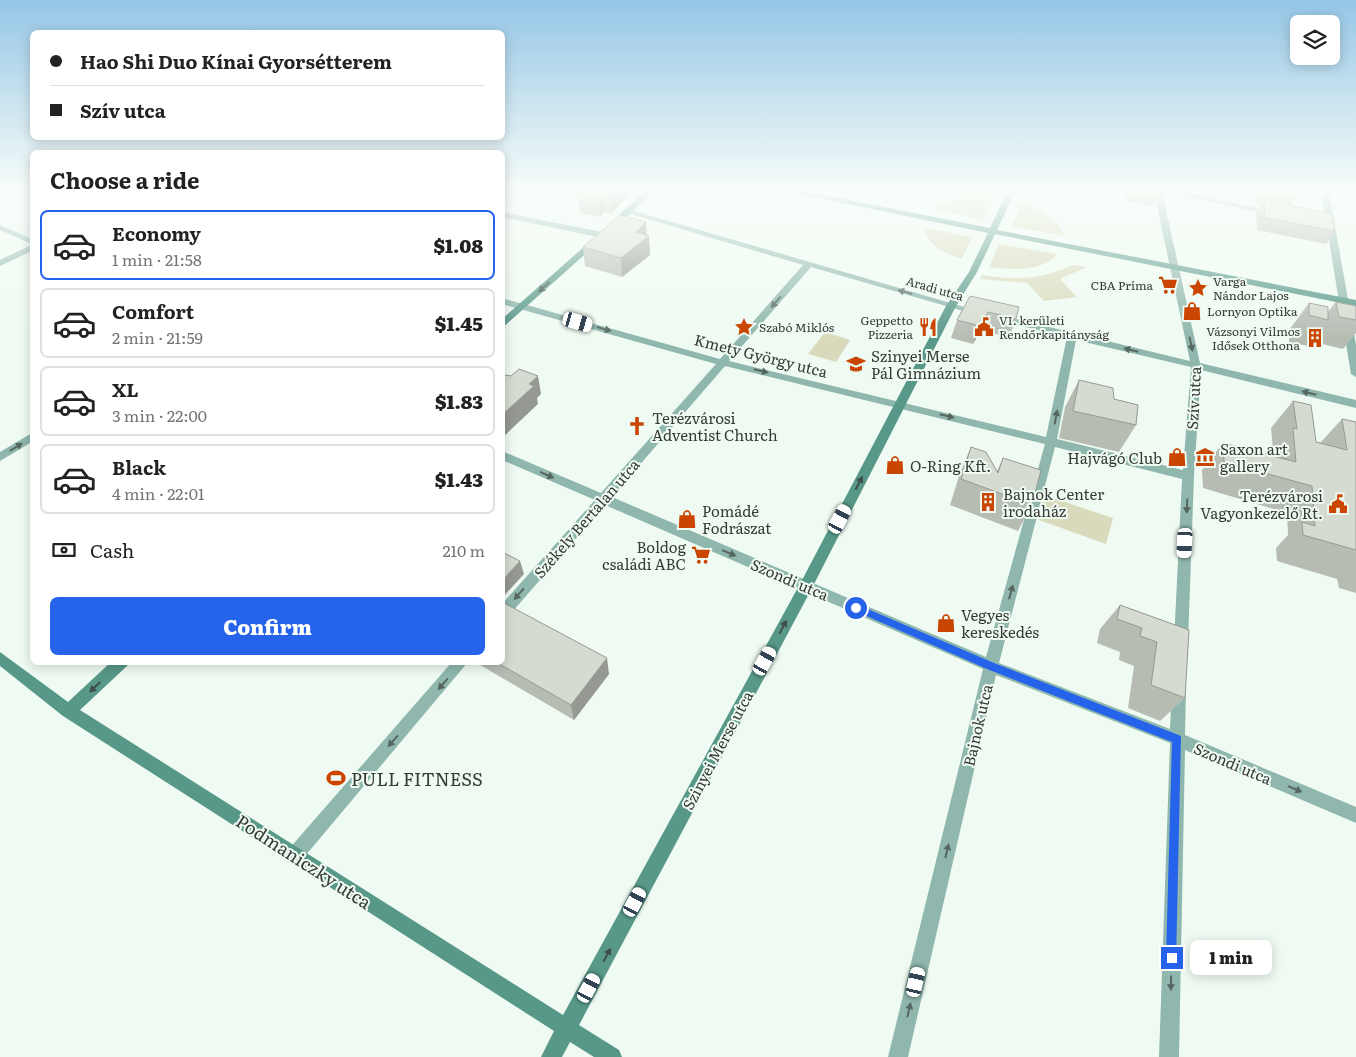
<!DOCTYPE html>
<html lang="en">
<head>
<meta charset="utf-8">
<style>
	:root { --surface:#fff; --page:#f6f6f6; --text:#222; --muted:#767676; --line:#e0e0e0; --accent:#2563eb }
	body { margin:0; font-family:Literata,serif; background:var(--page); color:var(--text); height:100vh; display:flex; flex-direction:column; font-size:19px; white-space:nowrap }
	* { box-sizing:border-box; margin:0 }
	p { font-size:16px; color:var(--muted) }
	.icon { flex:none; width:28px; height:28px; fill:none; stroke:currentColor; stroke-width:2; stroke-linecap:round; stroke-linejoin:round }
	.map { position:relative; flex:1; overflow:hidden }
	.panel { position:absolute; left:30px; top:150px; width:475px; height:515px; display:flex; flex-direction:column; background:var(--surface); border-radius:8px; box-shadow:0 2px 12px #0003 }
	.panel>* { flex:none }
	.hud { position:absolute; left:30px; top:30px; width:475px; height:110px; border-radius:8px; box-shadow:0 2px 12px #0003; display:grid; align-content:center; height:110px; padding:0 20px; background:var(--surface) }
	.tools { position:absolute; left:1290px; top:15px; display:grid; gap:10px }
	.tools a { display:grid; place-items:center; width:50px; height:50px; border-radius:8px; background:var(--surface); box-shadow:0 2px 12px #0003; font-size:25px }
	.end { position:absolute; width:22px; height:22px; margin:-11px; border:6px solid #2563eb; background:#fff; box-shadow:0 0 0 2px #fff }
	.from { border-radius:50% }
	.bubble { position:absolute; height:35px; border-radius:8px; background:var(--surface); box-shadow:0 2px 12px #0003; font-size:16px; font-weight:800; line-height:35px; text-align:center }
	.car { position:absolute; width:15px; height:30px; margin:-15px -8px; border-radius:6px; box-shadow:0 0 4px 1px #0007; background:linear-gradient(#fff 24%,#345 0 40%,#fff 0 76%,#345 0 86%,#fff 0) }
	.hud b { display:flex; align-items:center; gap:18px; height:48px; font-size:19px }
	.hud b+b { border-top:1px solid var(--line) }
	.hud i { width:12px; height:12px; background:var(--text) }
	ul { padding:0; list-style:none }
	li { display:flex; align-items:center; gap:15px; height:70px; margin:0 10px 8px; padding:0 10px; border:2px solid var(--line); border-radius:8px }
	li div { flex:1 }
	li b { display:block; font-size:19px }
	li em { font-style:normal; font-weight:800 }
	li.current { border-color:var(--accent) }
	li>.icon { width:45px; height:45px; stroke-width:1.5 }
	h2 { padding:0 20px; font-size:22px; line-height:60px }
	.pay { display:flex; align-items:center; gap:12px; height:55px; padding:0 20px; font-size:19px }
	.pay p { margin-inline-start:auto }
	.cta { display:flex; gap:10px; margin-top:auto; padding:10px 20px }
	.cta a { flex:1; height:58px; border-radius:8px; background:var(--accent); color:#fff; font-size:20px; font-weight:800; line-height:58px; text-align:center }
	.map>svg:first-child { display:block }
</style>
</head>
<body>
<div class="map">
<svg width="1356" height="1057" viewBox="0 0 1356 1057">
	<rect width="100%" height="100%" fill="#effbf2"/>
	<g fill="#d9dabb">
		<path d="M976 198 993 199 983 220 935 210 934 207 953 200Z"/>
		<path d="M1021 204C1038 210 1059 217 1064 236L1012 226Z"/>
		<path d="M925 228 972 237 962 259C946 254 927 246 925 228Z"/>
		<path d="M999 244 1058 254C1041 272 1012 270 989 267Z"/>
		<path d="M1073 265 1087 267 1060 279 1077 297 1044 301 1027 283 980 279 982 275C1014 281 1044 279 1073 265Z"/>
		<path d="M825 332 850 340 836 362 808 354Z"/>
		<path d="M1044 495 1113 518 1106 544 1039 520Z"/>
	</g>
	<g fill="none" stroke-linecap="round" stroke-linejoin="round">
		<g fill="#8fb7ad" fill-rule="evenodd">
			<path d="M1154 192H1162L1200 363 1356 400V408L1201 370 1194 476 1188 642 1186 646 1181 648 1176 646 1174 642 1182 479 1055 447 999 663 1170 729 1172 687 1174 682 1179 680 1184 682 1186 687 1185 735 1356 807V823L1185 750 1179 1057H1159L1170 743 996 675 908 1057H888L983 669 605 505 507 618 502 620V604L595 500 502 460V451L601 493 716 364 502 304V298L720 359 803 265 624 212 631 210 985 313 980 316 977 315 811 267 729 361 1046 437 1067 337 996 320V316L999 315 1190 361ZM1076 340 1191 367 1183 470 1057 439ZM725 366 1045 444 986 657 612 497Z"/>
			<path d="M1164 192H1182L1279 213 1275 215Z"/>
			<path d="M1321 192H1329L1356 345V377L1351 374Z"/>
			<path d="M502 212 602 232 606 235 602 238 502 217Z"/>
			<path d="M0 225 32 239V244L0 230Z"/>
			<path d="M29 246H32V251L0 266V260Z"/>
			<path d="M32 433V442L0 461V452Z"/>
			<path d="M452 662H468L300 862 294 865 288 862 285 856 288 850Z"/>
		</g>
		<g fill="#589889" fill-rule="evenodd">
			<path d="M644 192H653L613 230H607V226Z"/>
			<path d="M790 192H808L990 228 1007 192H1015L997 230 1356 300V306L995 234 977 272 956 306 811 590 579 1025 619 1050 622 1057H594L570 1042 562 1057H541L554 1031 63 716 0 666V652L68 702 111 662H129L127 666 80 710 563 1015 801 582 946 306 969 272 988 233Z"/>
			<path d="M593 239 600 241 502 328V319Z"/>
		</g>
	</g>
	<g fill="#b7bcb3">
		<path d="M578 192H632L611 214 604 212 600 217 581 213 580 210H579Z"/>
		<path d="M1125 192H1161L1162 194 1155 206 1126 201Z"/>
		<path d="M1256 192H1294V198L1290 206 1335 231 1326 244 1257 230 1256 213 1260 206 1257 205Z"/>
		<path d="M647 235 650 255 622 277 585 266 583 247Z"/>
		<path d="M970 296 1016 319 1009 337 981 330 973 344 951 338 957 320Z"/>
		<path d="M1336 302 1356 306V333L1343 349 1318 343 1316 335 1308 346 1289 342V330L1309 303 1328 312Z"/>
		<path d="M1079 380 1114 399 1136 425 1119 452 1059 438 1065 407Z"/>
		<path d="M1293 401 1316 442 1320 443 1342 419 1356 422V593L1339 588 1337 579 1277 561 1276 548 1288 535 1287 513 1203 488 1202 470 1223 443 1270 455 1273 450 1271 428Z"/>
		<path d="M971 447 997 471 1003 458 1032 505 1018 531 950 505 960 473Z"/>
		<path d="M1120 605 1189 630 1185 698 1160 721 1128 708 1134 666 1119 660 1120 652 1097 643 1100 629Z"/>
		<path d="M475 662H502L609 674 574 720Z"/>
	</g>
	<g fill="#959992">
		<path d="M614 192H632L611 214 610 197Z"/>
		<path d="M603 195 604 212 600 217 598 200Z"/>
		<path d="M646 222 647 238 649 236 650 255 622 277 621 258 636 232Z"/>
		<path d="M988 312 981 330 973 344 980 326Z"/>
		<path d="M538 376 541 394 537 398 538 404 502 438V415L529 384Z"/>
		<path d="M520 561 524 574 502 598V581Z"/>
		<path d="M607 658 609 674 574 720 571 705Z"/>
	</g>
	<g fill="#d5dbd0" stroke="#959992">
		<path d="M578 192H614L610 197 603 195 598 200 579 196 581 194Z"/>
		<path d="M1294 192V198L1265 192Z"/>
		<path d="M1264 200 1332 214 1335 231 1265 218Z"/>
		<path d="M620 215 646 222 636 232 649 236 621 258 583 247Z"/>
		<path d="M970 296 1019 307 1016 319 988 312 980 326 957 320Z"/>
		<path d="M1336 302 1356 306V320L1339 317Z"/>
		<path d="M1309 303 1328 307V320L1309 315Z"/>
		<path d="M519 369 538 376 529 384 534 386 502 415V378L506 375 511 376Z"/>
		<path d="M1079 380 1113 388 1114 399 1138 405 1136 425 1073 411Z"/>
		<path d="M1293 401 1311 405 1316 442 1347 450 1342 419 1356 422V550L1303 535 1302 522 1315 526 1312 486 1224 462 1223 443 1296 462 1293 428 1297 429Z"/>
		<path d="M971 447 986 452 998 473 1003 458 1041 470 1032 505 961 479Z"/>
		<path d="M502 552 520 561 502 581Z"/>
		<path d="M504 603 607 658 571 705 496 662H502V605Z"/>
		<path d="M1120 605 1189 630 1185 698 1151 685 1157 642 1140 636 1142 628 1117 619Z"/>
	</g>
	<defs><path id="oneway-solid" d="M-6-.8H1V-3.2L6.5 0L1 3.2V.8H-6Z" transform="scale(1.25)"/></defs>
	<g fill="#3e4e48">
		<use href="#oneway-solid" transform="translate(544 287) rotate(138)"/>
		<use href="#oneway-solid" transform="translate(859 483) rotate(-63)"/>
		<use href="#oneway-solid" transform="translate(783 627) rotate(-62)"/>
		<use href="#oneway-solid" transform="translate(95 687) rotate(137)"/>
		<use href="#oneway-solid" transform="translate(607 955) rotate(-62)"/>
	</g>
	<g fill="#566661">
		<use href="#oneway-solid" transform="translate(905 292) rotate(-164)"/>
		<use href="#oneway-solid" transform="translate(776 302) rotate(131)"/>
		<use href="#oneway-solid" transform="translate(604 329) rotate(16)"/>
		<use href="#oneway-solid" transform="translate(1191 344) rotate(78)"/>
		<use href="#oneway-solid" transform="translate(1131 350) rotate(-166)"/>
		<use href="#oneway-solid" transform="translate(761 371) rotate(13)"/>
		<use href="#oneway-solid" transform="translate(1309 393) rotate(-166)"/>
		<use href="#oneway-solid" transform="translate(947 416) rotate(14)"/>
		<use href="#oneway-solid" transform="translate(1056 417) rotate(-79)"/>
		<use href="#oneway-solid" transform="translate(16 447) rotate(-32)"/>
		<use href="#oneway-solid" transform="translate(547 475) rotate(24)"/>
		<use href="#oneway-solid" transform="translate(1187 506) rotate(92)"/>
		<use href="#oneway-solid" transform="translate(729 553) rotate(23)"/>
		<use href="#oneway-solid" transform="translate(1011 592) rotate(-75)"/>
		<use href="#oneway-solid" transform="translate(519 594) rotate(131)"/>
		<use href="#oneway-solid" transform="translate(443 684) rotate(131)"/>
		<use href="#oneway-solid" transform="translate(393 741) rotate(131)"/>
		<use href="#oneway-solid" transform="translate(1295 789) rotate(23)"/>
		<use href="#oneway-solid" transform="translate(947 851) rotate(-77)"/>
		<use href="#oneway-solid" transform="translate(1171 983) rotate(91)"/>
		<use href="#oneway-solid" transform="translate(909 1010) rotate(-77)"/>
	</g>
	<linearGradient id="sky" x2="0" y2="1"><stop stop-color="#95c6e6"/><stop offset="0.56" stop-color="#f8fdf9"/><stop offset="1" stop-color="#f8fdf9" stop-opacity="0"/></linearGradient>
	<rect width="1356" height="340" fill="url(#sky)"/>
	<path fill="#2563eb" d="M856 604 994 663 1181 736 1176 962 1172 964 1167 962 1166 958 1172 742 987 669 853 610 852 608Z"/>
	<defs>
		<g id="supermarket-bare" transform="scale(1.5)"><path d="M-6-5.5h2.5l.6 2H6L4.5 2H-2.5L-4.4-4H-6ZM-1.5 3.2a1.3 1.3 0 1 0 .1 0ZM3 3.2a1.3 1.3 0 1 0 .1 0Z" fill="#ca4500" stroke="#effbf2" stroke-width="2.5" paint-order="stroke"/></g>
		<g id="sight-bare" transform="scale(1.5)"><path d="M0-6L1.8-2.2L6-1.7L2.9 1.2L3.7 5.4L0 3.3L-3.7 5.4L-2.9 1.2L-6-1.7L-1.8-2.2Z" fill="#ca4500" stroke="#effbf2" stroke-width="2.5" paint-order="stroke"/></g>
		<g id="shop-bare" transform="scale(1.5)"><path d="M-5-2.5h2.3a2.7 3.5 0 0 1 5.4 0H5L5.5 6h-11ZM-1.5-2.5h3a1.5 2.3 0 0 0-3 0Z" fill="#ca4500" stroke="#effbf2" stroke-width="2.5" paint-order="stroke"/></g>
		<g id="restaurant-bare" transform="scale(1.5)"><path d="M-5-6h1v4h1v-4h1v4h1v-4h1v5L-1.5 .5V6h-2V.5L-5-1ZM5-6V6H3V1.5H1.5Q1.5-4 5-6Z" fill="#ca4500" stroke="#effbf2" stroke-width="2.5" paint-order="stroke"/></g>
		<g id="civic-bare" transform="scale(1.5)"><path d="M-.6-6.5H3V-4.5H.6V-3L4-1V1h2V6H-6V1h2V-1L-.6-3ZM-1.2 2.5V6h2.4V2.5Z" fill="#ca4500" stroke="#effbf2" stroke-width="2.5" paint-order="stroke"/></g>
		<g id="building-bare" transform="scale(1.5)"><path d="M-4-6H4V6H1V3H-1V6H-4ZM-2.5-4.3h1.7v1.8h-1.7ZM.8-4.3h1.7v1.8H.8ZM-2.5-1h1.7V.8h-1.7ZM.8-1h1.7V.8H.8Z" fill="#ca4500" stroke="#effbf2" stroke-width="2.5" paint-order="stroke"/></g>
		<g id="school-bare" transform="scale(1.5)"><path d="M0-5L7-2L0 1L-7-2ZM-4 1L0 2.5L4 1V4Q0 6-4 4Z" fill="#ca4500" stroke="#effbf2" stroke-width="2.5" paint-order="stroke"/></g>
		<g id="church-bare" transform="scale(1.5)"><path d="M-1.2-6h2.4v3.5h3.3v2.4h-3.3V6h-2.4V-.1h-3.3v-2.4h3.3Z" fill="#ca4500" stroke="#effbf2" stroke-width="2.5" paint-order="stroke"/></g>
		<g id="museum-bare" transform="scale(1.5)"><path d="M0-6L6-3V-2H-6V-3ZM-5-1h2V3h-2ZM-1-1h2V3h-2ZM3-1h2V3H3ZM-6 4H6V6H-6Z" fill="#ca4500" stroke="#effbf2" stroke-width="2.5" paint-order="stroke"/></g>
		<g id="stadium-bare" transform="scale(1.5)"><path d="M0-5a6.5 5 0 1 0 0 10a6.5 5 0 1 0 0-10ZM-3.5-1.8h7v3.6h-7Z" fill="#ca4500" stroke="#effbf2" stroke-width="2.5" paint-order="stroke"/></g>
	</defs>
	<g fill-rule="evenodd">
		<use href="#supermarket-bare" x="1168" y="285"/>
		<use href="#sight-bare" x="1198" y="288"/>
		<use href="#shop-bare" x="1192" y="311"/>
		<use href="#sight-bare" x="744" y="327"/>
		<use href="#restaurant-bare" x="928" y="327"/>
		<use href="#civic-bare" x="984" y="327"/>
		<use href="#building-bare" x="1315" y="338"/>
		<use href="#school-bare" x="856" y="364"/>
		<use href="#church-bare" x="637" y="426"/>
		<use href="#shop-bare" x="1177" y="457"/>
		<use href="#museum-bare" x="1205" y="457"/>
		<use href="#shop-bare" x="895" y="465"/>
		<use href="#building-bare" x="988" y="502"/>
		<use href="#civic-bare" x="1338" y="504"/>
		<use href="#shop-bare" x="687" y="519"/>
		<use href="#supermarket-bare" x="701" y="555"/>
		<use href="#shop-bare" x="946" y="623"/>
		<use href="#stadium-bare" x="336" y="778"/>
	</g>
	<g text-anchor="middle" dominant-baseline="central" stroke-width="4" stroke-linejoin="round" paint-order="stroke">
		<g font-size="12" fill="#373b38" stroke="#effbf2" text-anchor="start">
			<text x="1213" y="281">Varga<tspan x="1213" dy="14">Nándor Lajos</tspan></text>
			<text x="1153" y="285" text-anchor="end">CBA Príma</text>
			<text x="1207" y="311">Lornyon Optika</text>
			<text x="913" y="320" text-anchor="end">Geppetto<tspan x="913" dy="14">Pizzeria</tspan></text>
			<text x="999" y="320">VI. kerületi<tspan x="999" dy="14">Rendőrkapitányság</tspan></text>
			<text x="759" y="327">Szabó Miklós</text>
			<text x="1300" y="331" text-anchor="end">Vázsonyi Vilmos<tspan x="1300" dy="14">Idősek Otthona</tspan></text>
		</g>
		<g font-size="12" fill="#373b38" stroke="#effbf2">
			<text transform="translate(935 288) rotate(16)">Aradi utca</text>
		</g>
		<g font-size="15" fill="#373b38" stroke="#effbf2">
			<text transform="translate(761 355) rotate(14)">Kmety György utca</text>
			<text transform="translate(1193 398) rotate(-87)">Szív utca</text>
			<text transform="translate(586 518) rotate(-49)">Székely Bertalan utca</text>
			<text transform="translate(790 579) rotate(23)">Szondi utca</text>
			<text transform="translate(977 725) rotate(-77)">Bajnok utca</text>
			<text transform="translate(717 750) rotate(-62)">Szinyei Merse utca</text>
			<text transform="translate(1233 763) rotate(23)">Szondi utca</text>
		</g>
		<g font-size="15" fill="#373b38" stroke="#effbf2" text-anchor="start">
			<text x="871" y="355">Szinyei Merse<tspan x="871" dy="17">Pál Gimnázium</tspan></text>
			<text x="652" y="417">Terézvárosi<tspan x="652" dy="17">Adventist Church</tspan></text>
			<text x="1220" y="448">Saxon art<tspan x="1220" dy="17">gallery</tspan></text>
			<text x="1162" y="457" text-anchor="end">Hajvágó Club</text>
			<text x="910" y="465">O-Ring Kft.</text>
			<text x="1003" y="493">Bajnok Center<tspan x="1003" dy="17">irodaház</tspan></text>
			<text x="1323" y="495" text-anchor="end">Terézvárosi<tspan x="1323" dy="17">Vagyonkezelő Rt.</tspan></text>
			<text x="702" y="510">Pomádé<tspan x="702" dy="17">Fodrászat</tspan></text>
			<text x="686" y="546" text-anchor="end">Boldog<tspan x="686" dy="17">családi ABC</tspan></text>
			<text x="961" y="614">Vegyes<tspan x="961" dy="17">kereskedés</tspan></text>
		</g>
		<g font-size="18" fill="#373b38" stroke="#effbf2" text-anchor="start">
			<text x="351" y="778">PULL FITNESS</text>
		</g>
		<g font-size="18" fill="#373b38" stroke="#effbf2">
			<text transform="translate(304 861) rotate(33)">Podmaniczky utca</text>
		</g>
	</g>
</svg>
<div class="tools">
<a><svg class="icon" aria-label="layers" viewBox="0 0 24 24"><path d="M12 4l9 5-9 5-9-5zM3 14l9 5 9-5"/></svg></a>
</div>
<i class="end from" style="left:856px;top:608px"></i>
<i class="end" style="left:1172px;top:958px"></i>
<div class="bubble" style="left:1190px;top:940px;width:82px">1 min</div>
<i class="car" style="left:578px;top:322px;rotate:106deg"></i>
<i class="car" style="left:840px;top:519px;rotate:28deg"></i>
<i class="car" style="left:1185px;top:543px;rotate:183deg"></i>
<i class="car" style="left:765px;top:661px;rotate:29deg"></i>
<i class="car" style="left:635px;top:902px;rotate:28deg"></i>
<i class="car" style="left:916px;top:982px;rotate:13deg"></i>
<i class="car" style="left:589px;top:988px;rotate:28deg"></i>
<div class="hud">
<b><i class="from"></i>Hao Shi Duo Kínai Gyorsétterem</b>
<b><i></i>Szív utca</b>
</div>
<section class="panel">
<h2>Choose a ride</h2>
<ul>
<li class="current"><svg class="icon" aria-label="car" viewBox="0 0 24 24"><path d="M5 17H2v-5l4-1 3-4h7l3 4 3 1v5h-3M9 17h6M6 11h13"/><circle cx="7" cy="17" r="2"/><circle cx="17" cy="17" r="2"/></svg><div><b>Economy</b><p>1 min · 21:58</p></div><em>$1.08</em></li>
<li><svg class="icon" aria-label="car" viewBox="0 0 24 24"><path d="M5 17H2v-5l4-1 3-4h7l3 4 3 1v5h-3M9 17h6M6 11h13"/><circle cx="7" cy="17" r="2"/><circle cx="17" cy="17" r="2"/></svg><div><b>Comfort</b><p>2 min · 21:59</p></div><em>$1.45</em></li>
<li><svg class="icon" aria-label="car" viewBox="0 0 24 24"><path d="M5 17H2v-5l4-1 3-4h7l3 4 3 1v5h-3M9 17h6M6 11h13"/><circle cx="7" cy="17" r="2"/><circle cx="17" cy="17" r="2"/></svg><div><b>XL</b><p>3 min · 22:00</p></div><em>$1.83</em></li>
<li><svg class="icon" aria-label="car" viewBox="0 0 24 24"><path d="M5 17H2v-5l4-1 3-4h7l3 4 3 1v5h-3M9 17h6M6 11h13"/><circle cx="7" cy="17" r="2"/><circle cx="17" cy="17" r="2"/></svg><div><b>Black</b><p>4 min · 22:01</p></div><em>$1.43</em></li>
</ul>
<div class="pay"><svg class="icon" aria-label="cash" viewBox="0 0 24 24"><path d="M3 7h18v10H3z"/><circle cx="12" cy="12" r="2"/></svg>Cash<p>210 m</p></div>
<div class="cta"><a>Confirm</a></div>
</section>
</div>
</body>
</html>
